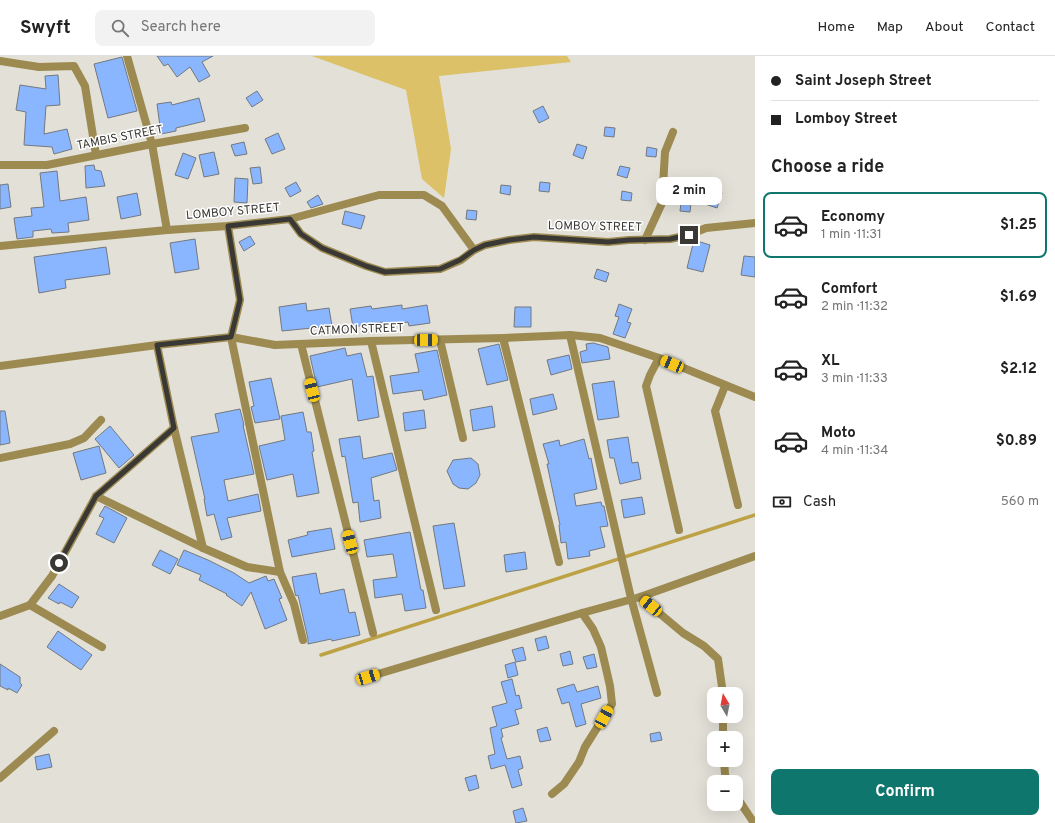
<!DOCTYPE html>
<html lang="en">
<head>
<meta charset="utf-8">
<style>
	:root { --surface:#fff; --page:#f2f2f2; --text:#222; --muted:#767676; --line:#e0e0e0; --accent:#0f766e }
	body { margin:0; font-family:Overpass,sans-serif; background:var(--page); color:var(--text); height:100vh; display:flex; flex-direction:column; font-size:15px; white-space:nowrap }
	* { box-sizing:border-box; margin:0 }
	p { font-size:13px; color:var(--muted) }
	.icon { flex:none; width:22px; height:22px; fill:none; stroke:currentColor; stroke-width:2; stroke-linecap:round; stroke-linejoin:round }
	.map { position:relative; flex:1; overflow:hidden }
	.details { display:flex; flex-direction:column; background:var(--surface); width:300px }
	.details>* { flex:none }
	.hud { display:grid; align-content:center; height:88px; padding:0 16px; background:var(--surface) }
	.needle { width:26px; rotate:350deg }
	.buttons { position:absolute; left:707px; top:631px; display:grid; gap:8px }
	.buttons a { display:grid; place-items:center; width:36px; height:36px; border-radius:8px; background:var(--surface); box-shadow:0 4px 16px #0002; font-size:20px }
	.end { position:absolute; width:18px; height:18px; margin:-9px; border:5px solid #393834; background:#fff; box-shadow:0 0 0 2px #fff }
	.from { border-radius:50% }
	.bubble { position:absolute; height:28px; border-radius:8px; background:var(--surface); box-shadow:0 4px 16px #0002; font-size:13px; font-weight:700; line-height:28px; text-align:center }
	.car { position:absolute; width:12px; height:24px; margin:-12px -6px; border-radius:5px; box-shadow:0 0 3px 1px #0007; background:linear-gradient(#f5c518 24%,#345 0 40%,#f5c518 0 76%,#345 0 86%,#f5c518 0) }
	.hud b { display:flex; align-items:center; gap:14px; height:38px; font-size:15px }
	.hud b+b { border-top:1px solid var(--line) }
	.hud i { width:10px; height:10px; background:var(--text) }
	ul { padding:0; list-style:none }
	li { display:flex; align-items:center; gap:12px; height:66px; margin:0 8px 6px; padding:0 8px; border:2px solid transparent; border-radius:8px }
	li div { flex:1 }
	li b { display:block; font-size:15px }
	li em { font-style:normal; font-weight:700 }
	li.on { border-color:var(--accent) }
	li>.icon { width:36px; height:36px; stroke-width:1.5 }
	h2 { padding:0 16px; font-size:18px; line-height:48px }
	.pay { display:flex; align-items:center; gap:10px; height:44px; padding:0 16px; font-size:15px }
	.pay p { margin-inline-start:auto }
	.primary-button { display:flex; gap:8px; margin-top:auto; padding:8px 16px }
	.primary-button a { flex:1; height:46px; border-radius:8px; background:var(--accent); color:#fff; font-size:16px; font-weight:700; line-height:46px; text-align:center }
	header { display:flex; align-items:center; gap:24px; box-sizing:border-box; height:56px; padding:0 20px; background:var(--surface); border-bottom:1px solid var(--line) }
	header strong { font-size:19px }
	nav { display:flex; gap:22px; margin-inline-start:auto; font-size:14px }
	.search { width:280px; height:36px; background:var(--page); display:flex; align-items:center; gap:10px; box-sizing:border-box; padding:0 14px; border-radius:8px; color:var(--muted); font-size:15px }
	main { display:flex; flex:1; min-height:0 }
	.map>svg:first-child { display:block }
</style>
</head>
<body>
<header>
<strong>Swyft</strong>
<div class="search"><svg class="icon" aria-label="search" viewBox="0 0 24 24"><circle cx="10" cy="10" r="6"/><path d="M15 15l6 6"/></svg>Search here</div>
<nav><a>Home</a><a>Map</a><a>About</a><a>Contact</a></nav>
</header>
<main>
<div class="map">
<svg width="755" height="767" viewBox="0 0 755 767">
	<rect width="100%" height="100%" fill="#e2e0d7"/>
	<path fill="#dcc168" d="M312 0H567L571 6 439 20 451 93 444 142 422 123 406 34Z"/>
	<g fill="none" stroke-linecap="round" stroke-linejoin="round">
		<path stroke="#bca145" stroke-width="3.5" d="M321 599 755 459"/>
	</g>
	<g fill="#8ab6ff" stroke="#73787f">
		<path d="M157 0H213L202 6 210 20 199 26 190 11 177 21 168 8 164 10Z"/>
		<path d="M122 1 137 55 108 62 94 8Z"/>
		<path d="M58 19 60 49 46 50 44 78 67 73 72 93 54 98 52 91 24 89 26 56 16 54 20 29 46 33 45 20Z"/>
		<path d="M257 35 263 44 252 51 246 42Z"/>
		<path d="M199 42 205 65 176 72V75L161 78 157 48 171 46 172 49Z"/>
		<path d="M543 50 549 62 539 67 533 55Z"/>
		<path d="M605 71 615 72 614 81 604 80Z"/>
		<path d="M278 77 285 93 272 98 265 83Z"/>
		<path d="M244 86 247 98 235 100 231 89Z"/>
		<path d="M577 88 587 91 583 103 573 99Z"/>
		<path d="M647 91 657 93 656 101 646 100Z"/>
		<path d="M214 96 219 118 204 121 199 99Z"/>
		<path d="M183 97 196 102 188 123 175 119Z"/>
		<path d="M94 109 95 114 101 115 105 130 86 132 85 110Z"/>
		<path d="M620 110 630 112 627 122 617 119Z"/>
		<path d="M260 111 262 127 253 128 250 112Z"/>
		<path d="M57 115 60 145 86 141 89 164 68 167 69 176 52 177 51 173 33 175V181L17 183 14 162 32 160 31 152 44 151 40 117Z"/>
		<path d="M235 122 248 123 247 147 234 146Z"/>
		<path d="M296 126 301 135 290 141 285 132Z"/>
		<path d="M540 126 550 127 549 136 539 135Z"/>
		<path d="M8 128 11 151 0 153V129Z"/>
		<path d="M501 129 511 130 510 139 500 137Z"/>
		<path d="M709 134 722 137 717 152 705 148Z"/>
		<path d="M622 135 632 137 631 145 621 144Z"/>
		<path d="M137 137 141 159 121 163 117 141Z"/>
		<path d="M318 139 323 148 311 152 307 146Z"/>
		<path d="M681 147H691L690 156 680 155Z"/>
		<path d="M467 154 477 155 476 164 466 163Z"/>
		<path d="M345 155 365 160 361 173 342 168Z"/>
		<path d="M250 180 255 188 244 195 239 186Z"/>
		<path d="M195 183 199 213 175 217 170 187Z"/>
		<path d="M694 184 710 189 703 216 687 212Z"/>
		<path d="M106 191 110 218 65 224 66 232 39 237 34 201Z"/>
		<path d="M744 200 755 201V221L741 219Z"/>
		<path d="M597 213 609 217 606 226 594 222Z"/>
		<path d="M306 247 307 255 329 252 332 270 282 275 279 251Z"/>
		<path d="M619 248 632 253 627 266 631 267 625 282 613 278 619 261 615 260Z"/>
		<path d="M402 249V253L427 249 430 267 409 270 408 266 383 270V266L353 271 350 253 371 250 372 253Z"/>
		<path d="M515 251H531V271H514Z"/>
		<path d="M593 287 608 291 610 303 582 307 580 296 587 294 586 288Z"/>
		<path d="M499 288 508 324 487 329 478 293Z"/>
		<path d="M345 292 347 300 361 297 367 321 373 320 379 361 358 365 352 323 317 331 310 300Z"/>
		<path d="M437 294 447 339 424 344 422 334 393 338 390 320 419 316 415 298Z"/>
		<path d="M569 299 572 313 551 319 547 304Z"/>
		<path d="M271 322 280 363 255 367 251 351 254 350 249 326Z"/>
		<path d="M614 325 619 361 598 364 592 328Z"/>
		<path d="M553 338 557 353 533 359 530 343Z"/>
		<path d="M492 350 495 371 473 375 470 354Z"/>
		<path d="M240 353 244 369H243L254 418 224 424 228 445 258 438 261 455 227 462 232 481 221 484 214 458 207 460 204 443H205L191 381 219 376 215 358Z"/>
		<path d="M424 354 426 372 405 375 403 357Z"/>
		<path d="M0 355H5L10 387 0 389Z"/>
		<path d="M303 356 307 376H311L314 395 312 396 319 437 297 441 293 418 267 424 259 390 285 384 281 360Z"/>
		<path d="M110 370 134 399 119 412 95 383Z"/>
		<path d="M360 380 363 403 392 397 397 414 371 422 374 445 379 444 381 462 360 466 358 446 353 447 345 400 342 401 339 383Z"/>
		<path d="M628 381 632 407 638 406 641 423 620 428 614 402H610L607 384Z"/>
		<path d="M584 383 589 403 591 402 597 433 574 438 576 450 601 446 602 450H604L608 470 600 471 605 491 589 495 590 500 568 503 566 486 561 487 559 469H560L547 408H549L543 388 559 384 560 390Z"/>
		<path d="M99 390 106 417 81 424 73 397Z"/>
		<path d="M471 402 478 408 480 419 476 427 468 433 459 432 453 428 447 415 453 404Z"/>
		<path d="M642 441 645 458 624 462 621 444Z"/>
		<path d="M105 450 127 462 114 487 96 478 104 462 99 460Z"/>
		<path d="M454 467 465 530 444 533 433 470Z"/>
		<path d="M331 472 335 493 292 501 288 484 308 479 307 476Z"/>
		<path d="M410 476 421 534H423L426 552 405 555 402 538 375 542 373 524 397 521 393 498 367 501 364 484Z"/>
		<path d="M160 494 178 503 170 518 152 509Z"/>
		<path d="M184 494 208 504 234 517 249 527 266 520 268 525 274 523 282 542 279 543 287 564 265 573 251 536 242 550 226 539 227 538 199 524 201 519 177 509Z"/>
		<path d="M525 496 527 513 506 516 504 499Z"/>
		<path d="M316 517 320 538 344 533 349 557 355 556 360 579 332 585 331 583 308 588V583L298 539 296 540 295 537 292 521Z"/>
		<path d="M59 528 79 541 72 552 60 546 59 548 48 542Z"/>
		<path d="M58 575 92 599 81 614 47 591Z"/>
		<path d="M546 580 549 592 538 595 535 583Z"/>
		<path d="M523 591 526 604 516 606 512 594Z"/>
		<path d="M570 595 573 608 563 610 560 598Z"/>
		<path d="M594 598 597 611 587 613 583 601Z"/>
		<path d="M515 606 518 619 508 622 505 609Z"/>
		<path d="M0 608 20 621V627L22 629 17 637 8 632V634L0 630Z"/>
		<path d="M512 623 516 640 519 639 522 652 515 654 519 668 501 673 503 681 501 682 507 703 520 700 523 712 518 714 522 729 512 732 505 709 491 713 488 700 495 698 490 672 497 670 492 651 507 647 501 626Z"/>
		<path d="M574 628 577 636 598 630 601 642 581 648 586 668 576 671 569 646 562 648 557 633Z"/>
		<path d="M547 671 551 684 540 686 537 674Z"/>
		<path d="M660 676 662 684 651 686 650 678Z"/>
		<path d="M49 698 52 711 37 714 35 701Z"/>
		<path d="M476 719 479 732 469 735 465 722Z"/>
		<path d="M523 752 527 765 516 767 513 755Z"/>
	</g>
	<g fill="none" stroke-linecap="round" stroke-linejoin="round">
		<g stroke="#9c8a51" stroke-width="8">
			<path d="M127 0 152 88 167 174"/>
			<path d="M0 5 39 11 74 10 85 30 96 99"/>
			<path d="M0 109H47L152 88 245 72"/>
			<path d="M290 163 301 178 322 192 366 210 385 216 440 213 461 204 474 194 485 189 509 184 534 181 608 186 629 184 670 183 689 179 706 172 755 167"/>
			<path d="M228 170 240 244 231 281 280 516 294 548 303 584"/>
			<path d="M645 184 662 147 665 96 673 76"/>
			<path d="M0 190 167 174 228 170 290 163 379 139H424L442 150 474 194"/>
			<path d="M570 279 631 542 657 637"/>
			<path d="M503 282 559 506"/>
			<path d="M440 284 463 382"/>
			<path d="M371 285 436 554"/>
			<path d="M301 288 373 577"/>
			<path d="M157 289 174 372 203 492"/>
			<path d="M659 302 650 319 646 330 679 474"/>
			<path d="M0 310 157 289 231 281 275 289 371 285 503 282 570 279 600 282 659 302 755 341"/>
			<path d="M725 330 715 355 738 449"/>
			<path d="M0 402 70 388 84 382 101 364"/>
			<path d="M96 440 203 492 247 511 280 516"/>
			<path d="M640 541 683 577 704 590 718 603 723 638"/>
			<path d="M30 549 102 591"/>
			<path d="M0 560 30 549 52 520 96 440 174 372"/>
			<path d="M368 621 582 557 640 541 755 500"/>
			<path d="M723 682V660"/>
			<path d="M724 704 725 718 727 726"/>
			<path d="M0 722 54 675"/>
			<path d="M552 738 564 728 579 706 585 691 612 648 610 630 601 591 593 573 582 557"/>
			<path d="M736 740 754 767"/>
		</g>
	</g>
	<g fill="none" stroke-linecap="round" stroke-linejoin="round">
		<path stroke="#393834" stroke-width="5" d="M59 507 96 440 174 372 157 289 231 281 240 244 228 170 290 163 301 178 322 192 366 210 385 216 440 213 460 204 474 194 485 189 509 184 534 181 608 186 629 184 670 183 689 179"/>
	</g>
	<g text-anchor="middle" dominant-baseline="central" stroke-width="3" stroke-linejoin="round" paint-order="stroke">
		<g font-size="12" fill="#393834" stroke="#fff">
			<text transform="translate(120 82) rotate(-11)">TAMBIS STREET</text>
			<text transform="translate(233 156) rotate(-5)">LOMBOY STREET</text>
			<text transform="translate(595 171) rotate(1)">LOMBOY STREET</text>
			<text transform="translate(357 274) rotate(-2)">CATMON STREET</text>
		</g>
	</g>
</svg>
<div class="buttons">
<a><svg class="needle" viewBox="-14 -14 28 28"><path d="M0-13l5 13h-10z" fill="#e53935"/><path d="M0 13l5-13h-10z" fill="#767676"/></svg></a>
<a>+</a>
<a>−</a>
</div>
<i class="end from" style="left:59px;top:507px"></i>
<i class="end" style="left:689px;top:179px"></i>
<div class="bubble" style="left:656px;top:121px;width:66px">2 min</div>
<i class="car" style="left:426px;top:284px;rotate:89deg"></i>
<i class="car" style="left:672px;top:308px;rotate:293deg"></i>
<i class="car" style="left:312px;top:334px;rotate:346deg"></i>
<i class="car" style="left:350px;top:486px;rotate:346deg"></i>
<i class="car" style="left:651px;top:550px;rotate:309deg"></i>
<i class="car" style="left:368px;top:621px;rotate:73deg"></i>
<i class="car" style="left:604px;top:661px;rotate:29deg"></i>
</div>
<section class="details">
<div class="hud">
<b><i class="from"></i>Saint Joseph Street</b>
<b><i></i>Lomboy Street</b>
</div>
<h2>Choose a ride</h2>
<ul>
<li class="on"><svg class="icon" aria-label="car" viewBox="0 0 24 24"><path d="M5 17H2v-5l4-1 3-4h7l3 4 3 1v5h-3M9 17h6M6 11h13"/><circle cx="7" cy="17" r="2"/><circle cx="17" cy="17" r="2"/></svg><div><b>Economy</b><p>1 min · 11:31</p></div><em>$1.25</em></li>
<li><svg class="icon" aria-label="car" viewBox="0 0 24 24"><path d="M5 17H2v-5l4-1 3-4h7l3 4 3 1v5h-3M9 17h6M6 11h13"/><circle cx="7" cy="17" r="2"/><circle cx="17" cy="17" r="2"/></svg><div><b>Comfort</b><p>2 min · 11:32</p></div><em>$1.69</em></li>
<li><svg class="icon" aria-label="car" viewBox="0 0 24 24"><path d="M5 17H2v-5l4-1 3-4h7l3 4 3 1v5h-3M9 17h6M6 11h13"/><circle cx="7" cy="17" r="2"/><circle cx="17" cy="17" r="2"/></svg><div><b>XL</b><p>3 min · 11:33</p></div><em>$2.12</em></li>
<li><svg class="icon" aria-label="car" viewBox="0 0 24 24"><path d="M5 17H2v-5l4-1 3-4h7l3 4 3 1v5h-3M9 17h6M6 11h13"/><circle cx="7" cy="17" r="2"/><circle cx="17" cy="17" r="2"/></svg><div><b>Moto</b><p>4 min · 11:34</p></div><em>$0.89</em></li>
</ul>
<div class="pay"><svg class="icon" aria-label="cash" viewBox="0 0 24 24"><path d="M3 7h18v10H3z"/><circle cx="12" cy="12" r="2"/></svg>Cash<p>560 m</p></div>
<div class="primary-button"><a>Confirm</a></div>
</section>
</main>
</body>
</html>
